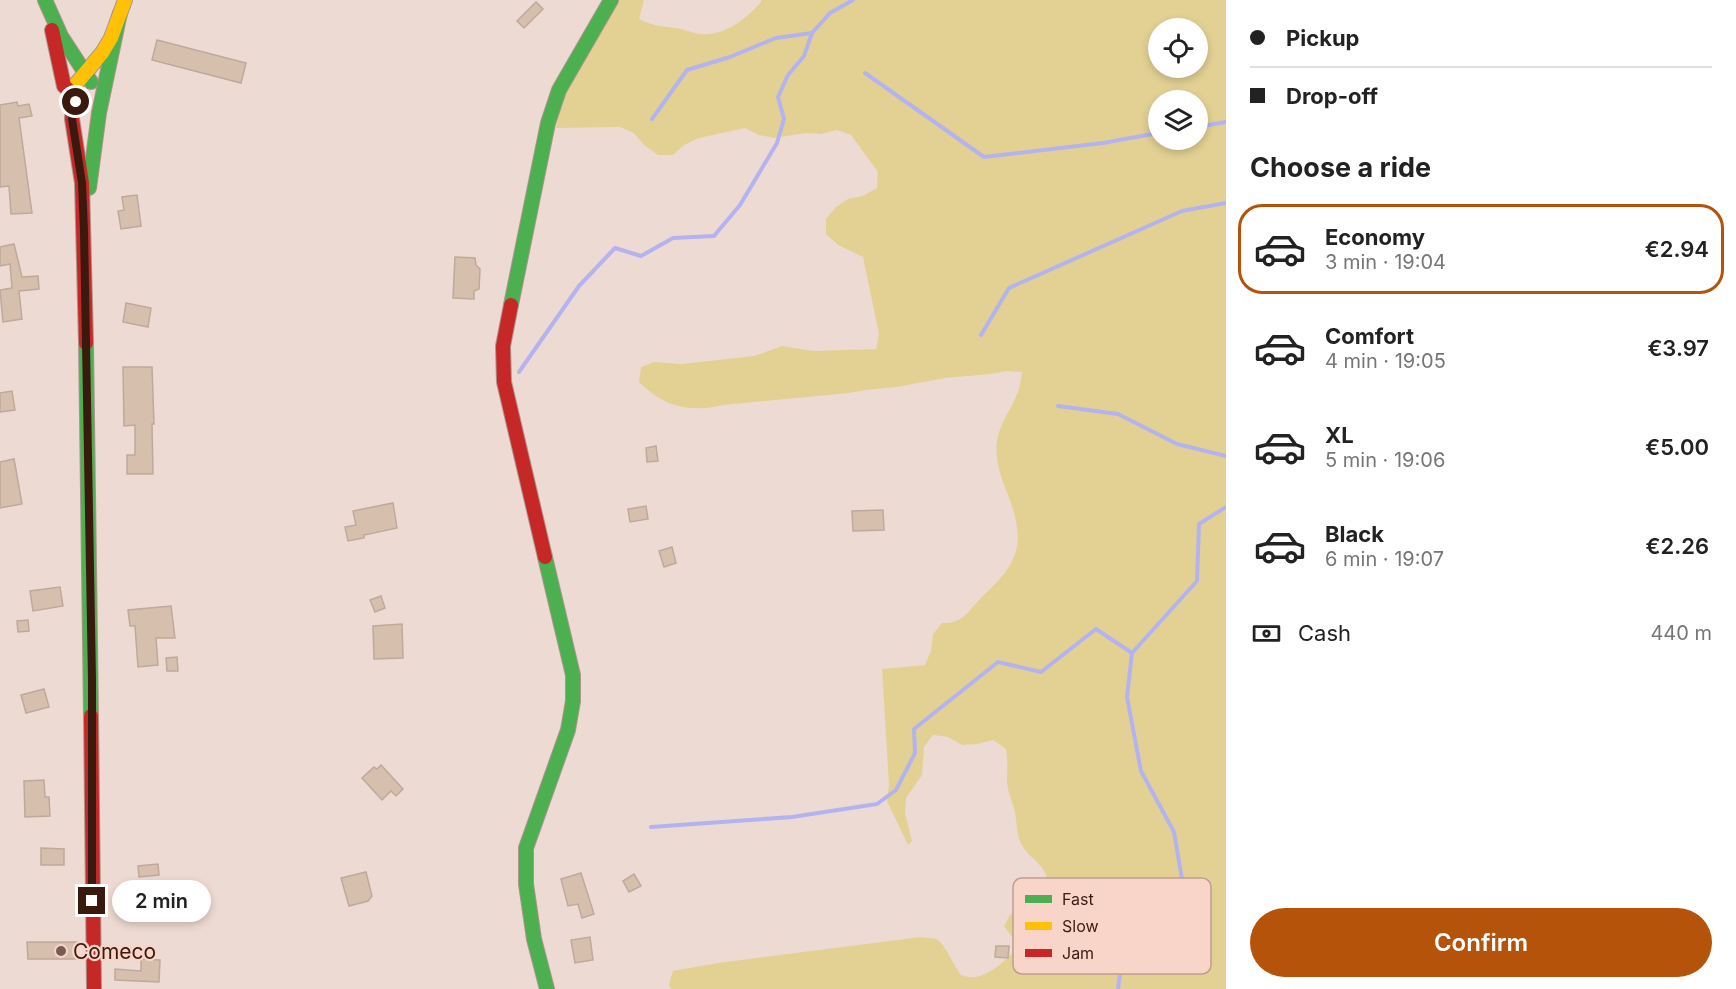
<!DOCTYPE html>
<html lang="en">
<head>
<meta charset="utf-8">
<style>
	:root { --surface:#fff; --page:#f6f6f6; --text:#222; --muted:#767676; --line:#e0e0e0; --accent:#b45309 }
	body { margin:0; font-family:Inter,sans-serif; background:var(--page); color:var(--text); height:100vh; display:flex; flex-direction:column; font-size:22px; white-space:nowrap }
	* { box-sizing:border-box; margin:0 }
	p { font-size:20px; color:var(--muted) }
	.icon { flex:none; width:33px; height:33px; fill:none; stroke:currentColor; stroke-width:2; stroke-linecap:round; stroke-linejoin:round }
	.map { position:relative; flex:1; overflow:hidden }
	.sheet { display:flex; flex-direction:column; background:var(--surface); width:510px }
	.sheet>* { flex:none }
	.banner { display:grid; align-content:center; height:132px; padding:0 24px; background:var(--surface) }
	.controls { position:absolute; left:1148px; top:18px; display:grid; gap:12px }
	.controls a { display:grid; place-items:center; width:60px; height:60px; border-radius:50%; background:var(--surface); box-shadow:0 3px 9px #0003; font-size:30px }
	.end { position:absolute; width:27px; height:27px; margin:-14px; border:8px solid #3a1a0f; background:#fff; box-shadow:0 0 0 3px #fff }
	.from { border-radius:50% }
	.bubble { position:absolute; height:42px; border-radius:21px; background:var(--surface); box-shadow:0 3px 9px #0003; font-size:20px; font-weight:600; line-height:42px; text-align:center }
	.banner b { display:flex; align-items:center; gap:21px; height:57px; font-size:22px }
	.banner b+b { border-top:2px solid var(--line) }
	.banner i { width:15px; height:15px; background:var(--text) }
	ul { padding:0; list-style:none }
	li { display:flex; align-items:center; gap:18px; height:90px; margin:0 12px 9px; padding:0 12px; border:3px solid transparent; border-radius:24px }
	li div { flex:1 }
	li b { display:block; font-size:22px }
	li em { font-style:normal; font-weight:600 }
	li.active { border-color:var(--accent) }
	li>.icon { width:54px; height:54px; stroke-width:1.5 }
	h2 { padding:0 24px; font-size:27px; line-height:72px }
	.pay { display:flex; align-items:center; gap:15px; height:66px; padding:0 24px; font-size:22px }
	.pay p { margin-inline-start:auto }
	.primary-button { display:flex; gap:12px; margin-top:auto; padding:12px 24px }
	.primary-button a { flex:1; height:69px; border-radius:36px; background:var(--accent); color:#fff; font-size:24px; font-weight:600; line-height:69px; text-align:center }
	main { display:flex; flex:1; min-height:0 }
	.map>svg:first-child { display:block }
</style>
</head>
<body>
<main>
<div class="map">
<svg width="1226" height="989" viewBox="0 0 1226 989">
	<rect width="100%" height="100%" fill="#eddad3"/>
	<path fill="#e3d194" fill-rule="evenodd" d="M615 0H644L639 19C654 27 665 26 681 29 686 30 690 32 695 33 721 39 744 21 761 2V0H1226V989H671L669 984 673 971 718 963 921 937C925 938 932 938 936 939 945 943 954 966 961 975 965 976 971 978 975 977 988 976 1004 962 1012 953L1013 938 1004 926C1006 923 1008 917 1011 914 1020 904 1037 907 1045 891 1055 867 1027 860 1020 841 1016 831 1017 819 1014 808 1011 799 1008 792 1007 782 1007 770 1008 762 1006 749L993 740 978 744 962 745 948 737 933 735 924 747 922 775 906 798 905 813 912 841 908 845 887 801 889 785 882 669 925 665 931 651 933 634 942 623C946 623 952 623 956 621 967 617 974 604 983 596 1022 560 1026 540 1006 490 1000 475 995 458 997 441 999 426 1009 412 1015 399 1019 390 1021 382 1022 372L1007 371 990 374 945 378 897 387 865 390 849 393 723 405C689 413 664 407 639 382L641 367 654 362 682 364 754 356 782 346 813 351 876 349 879 334 863 257 838 245 826 234V219L836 207 848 199 863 196 877 188 878 172 851 135 837 130 821 134 805 133 775 138 759 135 745 128 699 138 684 145 673 155H658L644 145 634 133 620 127 556 128 562 95ZM1158 28H1197V68H1158ZM1158 100H1197V140H1158Z"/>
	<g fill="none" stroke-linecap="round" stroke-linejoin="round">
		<g stroke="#b4b3ef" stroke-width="4">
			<path d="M865 73 984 157 1103 143 1158 133"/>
			<path d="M652 119 687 70 730 57 776 38 812 33"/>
			<path d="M1197 127 1226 122"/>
			<path d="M981 335 1009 288 1182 211 1226 203"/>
			<path d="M519 372 579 286 615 248 641 256 673 238 714 236 740 205 777 143 784 119 778 97 788 75 804 56 812 33 830 13 853 0"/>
			<path d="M1058 406 1118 414 1177 444 1226 456"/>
			<path d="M651 827 792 817 877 804 896 790 915 753 914 729 998 662 1041 672 1096 629 1132 653"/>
			<path d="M1118 989 1122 959 1159 922 1182 879 1174 832 1141 771 1127 697 1132 653 1197 581 1199 524 1226 507"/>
		</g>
	</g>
	<g fill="#d7bfae" stroke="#bea99b" stroke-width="1.5">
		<path d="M536 2 543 9 524 28 517 21Z"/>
		<path d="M157 40 246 63 241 83 152 60Z"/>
		<path d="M17 102 18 106 29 104 32 116 19 118 32 213 11 214 9 186 0 187V105Z"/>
		<path d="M137 195 141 226 121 229 118 211 124 210 122 197Z"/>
		<path d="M14 244 22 277 38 276 39 289 19 291 22 319 3 322 0 290 12 288 10 264 0 266V247Z"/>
		<path d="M455 257 475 258 476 265 480 269 479 289 474 291V299L453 298Z"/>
		<path d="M126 303 151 308 148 327 123 322Z"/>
		<path d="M123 367H152L154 424H152L153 474H127V455H135V425L124 426Z"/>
		<path d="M12 391 15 410 0 412V393Z"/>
		<path d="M656 446 658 461 647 462 646 448Z"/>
		<path d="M14 459 22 504 0 508V462Z"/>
		<path d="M393 503 397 528 364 535V538L348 541 345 527 356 525 353 511Z"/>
		<path d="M646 506 648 519 630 522 628 509Z"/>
		<path d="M883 510 884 530 853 531 852 511Z"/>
		<path d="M672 547 676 563 664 567 659 551Z"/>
		<path d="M60 587 63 606 33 611 30 591Z"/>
		<path d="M381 596 385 608 375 612 370 600Z"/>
		<path d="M171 606 175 638H156L158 665 138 667 135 626H130L128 610Z"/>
		<path d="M28 620 29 631 18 632 17 621Z"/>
		<path d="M402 624 403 658 374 659 373 626Z"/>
		<path d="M177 657 178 671H167L166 658Z"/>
		<path d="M44 689 49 707 26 713 21 695Z"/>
		<path d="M381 765 403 789 396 796 391 791 382 800 362 778 374 767 377 769Z"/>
		<path d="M44 780 45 797H49L50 816 25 817 24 781Z"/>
		<path d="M41 848 64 849V865H41Z"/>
		<path d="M158 864 159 875 139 877 138 866Z"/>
		<path d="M366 872 372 896 368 901 349 906 341 878Z"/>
		<path d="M581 873 594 914 582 918 578 904 568 906 561 879Z"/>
		<path d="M634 874 641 886 629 892 623 881Z"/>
		<path d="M590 937 593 960 575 963 571 940Z"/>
		<path d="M27 942H77V959H28Z"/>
		<path d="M996 946H1009L1008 958 995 957Z"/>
		<path d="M141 959 160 960 159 982 115 980V969L141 971Z"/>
	</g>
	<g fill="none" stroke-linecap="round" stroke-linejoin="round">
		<g stroke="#ac958c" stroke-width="16">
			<g id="fast">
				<path d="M45 0 61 36 91 82"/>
				<path d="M89 188 99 113 120 13"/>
				<path d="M511 305 548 123 559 90 611 0"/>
				<path d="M86 343 91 716"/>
				<path d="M545 557 573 675V701L568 730 526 848V884L534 939 547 989"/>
			</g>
		</g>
		<g stroke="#ac958c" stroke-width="16">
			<path id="slow" d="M76 84 102 53 111 38 125 0"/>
		</g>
		<g stroke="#ac958c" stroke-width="16">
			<g id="jam">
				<path d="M52 30 64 86 72 93"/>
				<path d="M73 98 72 119 82 183 86 343"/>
				<path d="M511 305 503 346 504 382 545 557"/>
				<path d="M91 716 94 989"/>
			</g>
		</g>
		<use href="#fast" stroke="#4caf50" stroke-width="14"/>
		<use href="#slow" stroke="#ffc107" stroke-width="14"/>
		<use href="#jam" stroke="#c62828" stroke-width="14"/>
	</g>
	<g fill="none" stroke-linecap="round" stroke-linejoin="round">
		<path stroke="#3a1a0f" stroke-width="8" d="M76 102 73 98 72 119 82 183 84 231 92 680V901"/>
	</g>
	<circle fill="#795d54" stroke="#f8d5c8" stroke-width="2" cx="61" cy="951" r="6"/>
	<g text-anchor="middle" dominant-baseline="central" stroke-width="4.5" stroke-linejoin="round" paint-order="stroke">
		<g font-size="21" fill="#3a1a0f" stroke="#f8d5c8" text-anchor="start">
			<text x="73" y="951">Comeco</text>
		</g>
	</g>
	<rect x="1013" y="878" width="198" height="96" rx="9" fill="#f8d5c8" stroke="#bf9d90" stroke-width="1.5"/>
	<rect x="1025" y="895" width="27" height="8" fill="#4caf50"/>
	<rect x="1025" y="922" width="27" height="8" fill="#ffc107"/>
	<rect x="1025" y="949" width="27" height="8" fill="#c62828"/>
	<g font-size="16" fill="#3a1a0f">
		<text x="1062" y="905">Fast</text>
		<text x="1062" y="932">Slow</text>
		<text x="1062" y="959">Jam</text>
	</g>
</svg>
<div class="controls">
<a><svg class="icon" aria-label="locate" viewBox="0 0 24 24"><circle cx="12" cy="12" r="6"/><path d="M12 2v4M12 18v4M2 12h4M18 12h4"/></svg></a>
<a><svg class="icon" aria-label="layers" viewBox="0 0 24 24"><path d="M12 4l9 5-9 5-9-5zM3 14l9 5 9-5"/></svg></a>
</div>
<i class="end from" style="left:76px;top:102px"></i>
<i class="end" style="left:92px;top:901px"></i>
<div class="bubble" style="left:112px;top:880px;width:99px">2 min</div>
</div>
<section class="sheet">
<div class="banner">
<b><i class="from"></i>Pickup</b>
<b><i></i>Drop-off</b>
</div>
<h2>Choose a ride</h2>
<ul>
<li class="active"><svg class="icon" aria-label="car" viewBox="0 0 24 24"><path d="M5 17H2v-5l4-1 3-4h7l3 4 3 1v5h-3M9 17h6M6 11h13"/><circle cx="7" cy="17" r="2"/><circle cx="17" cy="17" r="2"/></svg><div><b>Economy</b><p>3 min · 19:04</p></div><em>€2.94</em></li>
<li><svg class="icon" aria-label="car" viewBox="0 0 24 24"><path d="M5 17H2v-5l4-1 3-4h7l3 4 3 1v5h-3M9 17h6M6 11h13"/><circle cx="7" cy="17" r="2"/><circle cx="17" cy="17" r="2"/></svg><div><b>Comfort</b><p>4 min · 19:05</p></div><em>€3.97</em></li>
<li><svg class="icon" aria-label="car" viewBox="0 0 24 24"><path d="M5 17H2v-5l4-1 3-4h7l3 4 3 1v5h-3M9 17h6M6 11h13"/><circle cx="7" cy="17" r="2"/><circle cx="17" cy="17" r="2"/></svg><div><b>XL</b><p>5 min · 19:06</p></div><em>€5.00</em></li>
<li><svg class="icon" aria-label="car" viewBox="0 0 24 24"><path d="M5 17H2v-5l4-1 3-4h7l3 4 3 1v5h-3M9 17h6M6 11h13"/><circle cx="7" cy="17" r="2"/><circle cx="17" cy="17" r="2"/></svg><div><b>Black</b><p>6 min · 19:07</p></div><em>€2.26</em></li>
</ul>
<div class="pay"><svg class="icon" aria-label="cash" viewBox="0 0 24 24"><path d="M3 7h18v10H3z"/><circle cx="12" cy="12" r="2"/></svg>Cash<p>440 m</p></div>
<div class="primary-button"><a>Confirm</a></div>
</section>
</main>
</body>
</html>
